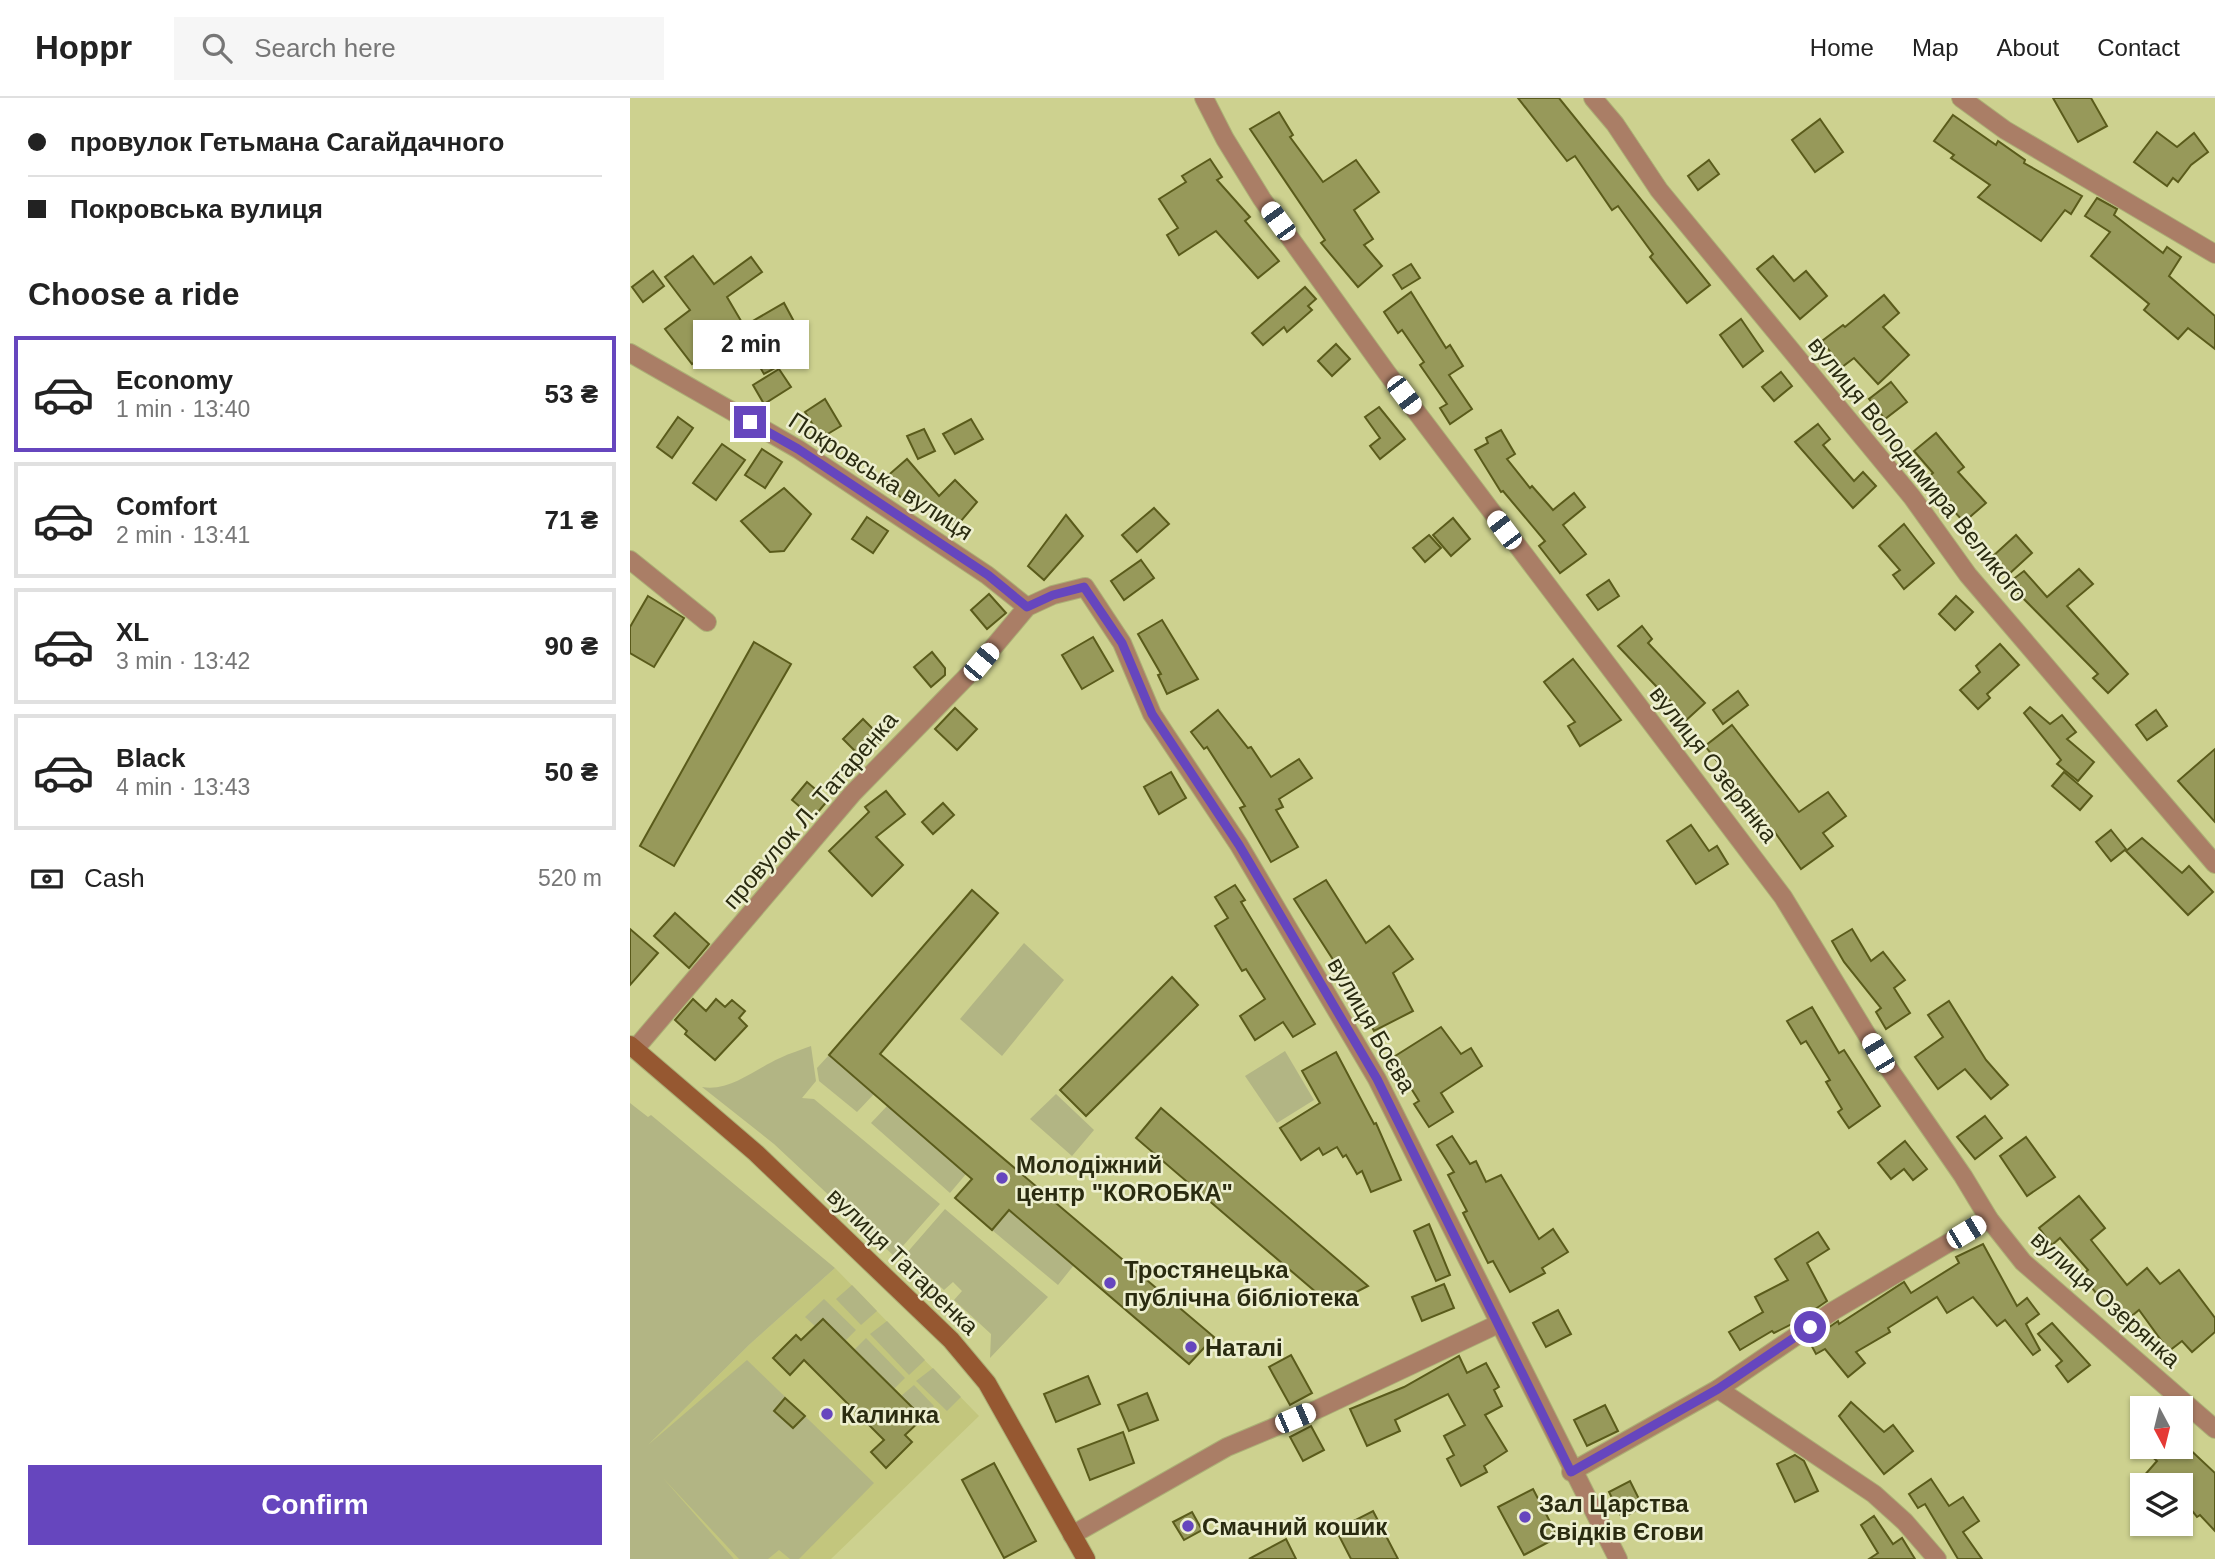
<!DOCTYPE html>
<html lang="en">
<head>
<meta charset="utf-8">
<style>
	:root { --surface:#fff; --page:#f6f6f6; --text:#222; --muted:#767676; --line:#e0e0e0; --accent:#6646be }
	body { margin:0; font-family:Arial,sans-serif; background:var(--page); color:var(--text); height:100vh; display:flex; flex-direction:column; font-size:26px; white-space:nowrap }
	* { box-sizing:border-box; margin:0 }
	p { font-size:23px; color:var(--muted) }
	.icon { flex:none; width:38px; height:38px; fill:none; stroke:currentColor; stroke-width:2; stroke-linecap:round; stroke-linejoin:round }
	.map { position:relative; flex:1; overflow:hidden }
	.sheet { display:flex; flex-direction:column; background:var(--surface); width:630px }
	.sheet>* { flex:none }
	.hud { display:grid; align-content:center; height:154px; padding:0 28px; background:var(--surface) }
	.needle { width:46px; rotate:173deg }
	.buttons { position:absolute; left:1500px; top:1298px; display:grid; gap:14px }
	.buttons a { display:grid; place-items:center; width:63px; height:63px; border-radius:0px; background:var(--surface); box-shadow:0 2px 5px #0004; font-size:35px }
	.end { position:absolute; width:32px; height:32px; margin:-16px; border:9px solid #6646be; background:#fff; box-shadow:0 0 0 4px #fff }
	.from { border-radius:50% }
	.bubble { position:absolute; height:49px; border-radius:0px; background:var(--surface); box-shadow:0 2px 5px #0004; font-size:23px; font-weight:700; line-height:49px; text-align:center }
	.car { position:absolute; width:21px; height:42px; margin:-21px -10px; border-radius:9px; box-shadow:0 0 5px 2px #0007; background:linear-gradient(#fff 24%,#345 0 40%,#fff 0 76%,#345 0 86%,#fff 0) }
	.hud b { display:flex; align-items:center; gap:24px; height:66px; font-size:26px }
	.hud b+b { border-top:2px solid var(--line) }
	.hud i { width:18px; height:18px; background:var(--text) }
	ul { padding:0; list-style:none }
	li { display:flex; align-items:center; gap:21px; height:116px; margin:0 14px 10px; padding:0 14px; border:4px solid var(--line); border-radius:0px }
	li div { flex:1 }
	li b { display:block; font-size:26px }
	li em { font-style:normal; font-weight:700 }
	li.on { border-color:var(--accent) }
	li>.icon { width:63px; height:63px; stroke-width:1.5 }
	h2 { padding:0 28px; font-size:32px; line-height:84px }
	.pay { display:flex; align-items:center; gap:18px; height:77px; padding:0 28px; font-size:26px }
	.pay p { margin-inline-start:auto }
	.action { display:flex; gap:14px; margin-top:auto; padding:14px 28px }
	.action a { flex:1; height:80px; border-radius:0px; background:var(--accent); color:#fff; font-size:28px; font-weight:700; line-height:80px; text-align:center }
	header { display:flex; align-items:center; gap:42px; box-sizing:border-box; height:98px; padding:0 35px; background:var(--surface); border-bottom:2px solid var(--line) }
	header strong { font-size:33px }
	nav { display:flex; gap:38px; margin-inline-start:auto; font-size:24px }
	.search { width:490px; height:63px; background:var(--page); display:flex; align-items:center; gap:18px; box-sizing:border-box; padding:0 24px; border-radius:0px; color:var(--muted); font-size:26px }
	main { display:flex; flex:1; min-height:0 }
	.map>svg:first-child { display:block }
</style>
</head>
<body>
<header>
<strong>Hoppr</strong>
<div class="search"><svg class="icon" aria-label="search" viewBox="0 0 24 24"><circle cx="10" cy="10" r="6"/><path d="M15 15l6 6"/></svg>Search here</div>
<nav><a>Home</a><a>Map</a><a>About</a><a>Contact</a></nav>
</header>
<main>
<section class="sheet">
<div class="hud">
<b><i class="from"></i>провулок Гетьмана Сагайдачного</b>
<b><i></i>Покровська вулиця</b>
</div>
<h2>Choose a ride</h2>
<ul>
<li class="on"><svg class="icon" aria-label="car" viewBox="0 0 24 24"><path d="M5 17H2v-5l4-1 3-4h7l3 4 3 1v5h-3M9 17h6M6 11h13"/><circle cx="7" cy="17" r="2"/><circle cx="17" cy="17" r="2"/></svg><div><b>Economy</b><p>1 min · 13:40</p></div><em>53 ₴</em></li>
<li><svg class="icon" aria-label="car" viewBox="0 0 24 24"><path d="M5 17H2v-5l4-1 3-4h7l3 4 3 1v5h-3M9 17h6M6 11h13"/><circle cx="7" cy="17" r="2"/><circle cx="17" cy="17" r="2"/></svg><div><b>Comfort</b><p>2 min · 13:41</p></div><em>71 ₴</em></li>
<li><svg class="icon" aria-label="car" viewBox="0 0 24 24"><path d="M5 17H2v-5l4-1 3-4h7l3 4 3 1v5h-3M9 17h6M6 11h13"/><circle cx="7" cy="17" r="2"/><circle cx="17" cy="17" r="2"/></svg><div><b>XL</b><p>3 min · 13:42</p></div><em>90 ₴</em></li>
<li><svg class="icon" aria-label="car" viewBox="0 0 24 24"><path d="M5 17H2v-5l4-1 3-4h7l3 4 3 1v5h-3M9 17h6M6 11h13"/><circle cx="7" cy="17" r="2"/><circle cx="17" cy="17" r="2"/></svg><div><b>Black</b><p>4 min · 13:43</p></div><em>50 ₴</em></li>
</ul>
<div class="pay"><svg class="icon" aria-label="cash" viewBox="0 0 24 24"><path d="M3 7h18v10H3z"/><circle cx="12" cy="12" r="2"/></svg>Cash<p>520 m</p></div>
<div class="action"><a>Confirm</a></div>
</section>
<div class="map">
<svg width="1585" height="1461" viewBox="0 0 1585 1461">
	<rect width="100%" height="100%" fill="#cdd18f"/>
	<path fill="#c3c67d" d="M205 1170 349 1318 201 1461H104L10 1355 120 1246Z"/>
	<g fill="#b2b584">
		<path d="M394 845 434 882 372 958 330 921Z"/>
		<path d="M181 948 186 983 172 1000 184 1001 310 1106 264 1158 144 1046 72 989C100 994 125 971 150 960 160 955 171 952 181 948Z"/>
		<path d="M655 953 684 1002 647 1025 615 978Z"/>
		<path d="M199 957 244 996 227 1014 189 983 187 970Z"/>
		<path d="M426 996 464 1032 442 1058 400 1021Z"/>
		<path d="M0 1005 18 1019 21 1017 205 1170 120 1246 18 1347 117 1262 244 1385 169 1461H160L149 1452 138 1461H109L33 1380 104 1461H0Z"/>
		<path d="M258 1007 336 1076 320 1095 241 1025Z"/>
		<path d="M315 1111 418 1199 360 1260 361 1236 324 1202 332 1193 323 1184 314 1192 275 1157Z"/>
		<path d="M379 1112 444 1167 428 1187 362 1132Z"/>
		<path d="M222 1187 247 1213 231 1227 206 1201Z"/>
		<path d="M194 1201 226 1232 215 1243 193 1221 185 1228 175 1219Z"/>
		<path d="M257 1223 295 1262 279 1277 240 1236Z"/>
		<path d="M236 1240 275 1280 264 1291 224 1252Z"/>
		<path d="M303 1270 331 1299 317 1313 286 1283Z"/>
		<path d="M284 1287 304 1308 293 1320 271 1298Z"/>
	</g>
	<g fill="#97995a" stroke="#5a5b1b" stroke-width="2">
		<path d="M888 0H929L1080 187 1057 205 1020 159 1023 156 988 108 982 112 945 58 937 63Z"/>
		<path d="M1423 0H1461L1477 28 1448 44Z"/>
		<path d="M649 14 663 37 660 39 693 84 726 62 749 94 724 112 743 141 734 147 752 168 728 189 691 145 695 142 620 31Z"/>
		<path d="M1323 17 1366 47 1368 43 1395 62 1394 65 1452 98 1441 116 1435 112 1411 143 1348 99 1360 87 1321 60 1324 57 1304 43Z"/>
		<path d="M1190 21 1213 54 1185 74 1162 42Z"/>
		<path d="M1527 34 1547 49 1564 35 1578 54 1561 67 1548 84 1543 80 1537 88 1504 64Z"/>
		<path d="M580 61 592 79 587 82 620 119 615 123 649 163 628 180 586 133 549 157 537 137 548 130 529 101 556 84 552 78Z"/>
		<path d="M1079 62 1089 76 1068 92 1058 78Z"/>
		<path d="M1467 100 1487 111 1484 117 1533 155 1537 149 1551 159 1539 178 1585 218V251L1558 230 1548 241 1514 212 1519 206 1461 158 1480 134 1455 118Z"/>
		<path d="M63 158 84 186 121 159 132 174 97 199 114 228 154 205 168 231 160 236 171 256 134 276 108 232 62 266 35 231 60 212 35 179Z"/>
		<path d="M1143 158 1164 183 1176 173 1197 198 1170 221 1127 171Z"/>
		<path d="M781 166 790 180 772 191 763 177Z"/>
		<path d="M23 173 34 188 13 204 2 189Z"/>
		<path d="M675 189 686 201 678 208 682 212 657 234 654 229 633 247 622 235Z"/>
		<path d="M781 194 816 250 820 247 833 268 819 277 842 311 820 326 810 310 817 306 790 267 794 264 772 232 768 235 754 214Z"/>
		<path d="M1254 197 1269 215 1253 229 1279 257 1248 286 1224 260 1212 269 1192 243 1213 227 1215 229Z"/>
		<path d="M1111 221 1133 253 1113 269 1090 237Z"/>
		<path d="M706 246 720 261 702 278 688 263Z"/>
		<path d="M149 271 161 289 134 306 123 287Z"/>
		<path d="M1151 274 1162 288 1144 303 1132 289Z"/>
		<path d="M1261 284 1277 304 1255 321 1239 301Z"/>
		<path d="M195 301 211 328 191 340 175 314Z"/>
		<path d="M749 309 775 341 750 361 740 348 750 340 735 319Z"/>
		<path d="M48 319 63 330 42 360 27 349Z"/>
		<path d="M341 321 353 341 325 356 313 336Z"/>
		<path d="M1188 326 1200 341 1193 347 1224 383 1233 374 1246 388 1223 410 1165 344Z"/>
		<path d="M294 331 305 353 288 361 277 338Z"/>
		<path d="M871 332 885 356 877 361 900 390 902 388 923 412 944 395 955 409 933 427 956 456 930 475 909 448 915 443 873 393 871 394 845 352 858 345 856 340Z"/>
		<path d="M1306 335 1334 369 1328 374 1356 405 1334 424 1295 382 1303 375 1284 353Z"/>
		<path d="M92 346 115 362 86 402 63 385Z"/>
		<path d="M132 351 152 364 135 390 115 377Z"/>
		<path d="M277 361 309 398 325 382 347 404 326 429 293 404 289 409 279 399 274 403 254 381Z"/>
		<path d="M154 390 181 416 154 453 140 454 111 423Z"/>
		<path d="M524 410 539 426 507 454 492 437Z"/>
		<path d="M436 417 453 438 414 482 398 468Z"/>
		<path d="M237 419 258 433 243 455 222 441Z"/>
		<path d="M823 420 840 441 821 458 803 437Z"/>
		<path d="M1274 426 1304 465 1274 491 1263 477 1270 472 1249 448Z"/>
		<path d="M799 437 811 450 795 464 783 450Z"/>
		<path d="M1386 437 1402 455 1379 476 1362 459Z"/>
		<path d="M511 462 524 480 494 502 481 483Z"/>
		<path d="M1449 471 1463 486 1437 508 1498 576 1478 595 1463 580 1468 576 1378 485 1394 473 1417 499Z"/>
		<path d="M979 482 989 498 968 512 957 497Z"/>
		<path d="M359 496 376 515 357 531 341 512Z"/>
		<path d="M18 498 54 520 24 569 0 555V529Z"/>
		<path d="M1326 498 1343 514 1325 532 1309 516Z"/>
		<path d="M532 522 568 581 537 596 528 577 531 576 508 536Z"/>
		<path d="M1012 528 1022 541 1018 545 1075 605 1053 625 1039 610 1043 606 988 548Z"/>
		<path d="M463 539 483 573 452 591 432 557Z"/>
		<path d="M124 544 161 566 44 768 10 748Z"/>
		<path d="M1370 546 1389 567 1357 596 1360 600 1348 611 1330 592 1350 574 1346 568Z"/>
		<path d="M302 554 315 570V577L301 589 284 569Z"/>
		<path d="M943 561 991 622 950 648 938 628 945 624 914 584Z"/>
		<path d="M1108 593 1118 607 1093 626 1083 612Z"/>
		<path d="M1400 609 1420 626 1432 617 1446 634 1437 641 1464 664 1448 683 1427 666 1431 662 1394 615Z"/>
		<path d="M325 610 347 631 327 652 305 631Z"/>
		<path d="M588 612 618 650 621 649 641 679 669 661 682 680 649 701 653 709 646 712 668 749 641 764 610 710 615 708 577 649 574 651 561 634Z"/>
		<path d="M1526 612 1537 628 1517 642 1506 627Z"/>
		<path d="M233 621 253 641 233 661 213 641Z"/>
		<path d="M1102 627 1169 714 1198 694 1216 718 1193 735 1203 748 1171 771 1144 733 1141 735 1107 695 1105 697 1094 682 1099 678 1075 648Z"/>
		<path d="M1585 651V724L1548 683Z"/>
		<path d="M541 674 556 700 529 716 514 689Z"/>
		<path d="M1434 674 1462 698 1450 712 1422 688Z"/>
		<path d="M177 684 198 702 183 720 162 702Z"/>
		<path d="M256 693 275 716 246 739 273 767 242 798 199 753 239 714 235 709Z"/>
		<path d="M313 705 324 717 303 736 292 724Z"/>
		<path d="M1061 727 1079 753 1087 748 1098 766 1066 786 1037 743Z"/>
		<path d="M1481 732 1496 751 1481 763 1466 744Z"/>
		<path d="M1512 740 1552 775 1559 768 1583 794 1558 817 1496 753Z"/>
		<path d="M696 782 736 845 759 828 783 861 763 875 783 913 744 933 720 888 664 801Z"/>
		<path d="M605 787 615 802 611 804 685 926 663 939 653 924 625 942 610 918 635 901 616 871 612 873 585 828 598 820 585 799Z"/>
		<path d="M342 792 368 815 250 956 584 1239 559 1266 379 1112 362 1132 325 1100 342 1081 199 957Z"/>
		<path d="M45 815 79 846 59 870 24 838Z"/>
		<path d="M0 831 28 855 0 887Z"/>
		<path d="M1222 831 1241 863 1253 854 1275 882 1264 890 1280 915 1256 931 1246 914 1251 910 1214 864 1202 843Z"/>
		<path d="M542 879 568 907 456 1018 430 992Z"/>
		<path d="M63 901 76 913 86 901 95 909 102 902 115 913 109 920 117 928 85 962 55 936 57 933 45 922Z"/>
		<path d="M1319 903 1356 962 1378 987 1361 1001 1335 971 1308 991 1285 959 1313 939 1298 917Z"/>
		<path d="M1182 909 1209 955 1214 952 1250 1008 1219 1030 1208 1014 1212 1011 1196 984 1200 982 1176 943 1171 946 1157 923Z"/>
		<path d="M811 929 831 956 841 950 852 968 811 995 823 1014 799 1029 784 1006 789 1003 762 960Z"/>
		<path d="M706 954 744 1026 746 1025 771 1082 741 1094 732 1073 727 1076 716 1057 713 1059 707 1049 693 1057 689 1050 671 1062 650 1030 690 1005 672 973Z"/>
		<path d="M531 1010 738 1188 701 1207 605 1125 506 1040Z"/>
		<path d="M1355 1018 1372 1040 1345 1061 1327 1039Z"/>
		<path d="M822 1038 840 1066 846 1063 856 1084 871 1077 909 1141 923 1131 938 1154 912 1170 915 1175 880 1194 863 1163 858 1165 833 1115 837 1113 818 1077 824 1074 807 1047Z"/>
		<path d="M1396 1039 1425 1079 1397 1098 1370 1058Z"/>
		<path d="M1275 1043 1297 1071 1283 1082 1274 1071 1261 1081 1248 1065Z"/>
		<path d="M1449 1098 1475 1130 1461 1142 1497 1187 1517 1170 1530 1186 1549 1172 1585 1220V1234L1562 1254 1552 1243 1539 1253 1509 1212 1498 1221 1472 1190 1466 1195 1452 1177 1458 1172 1430 1140 1422 1147 1409 1130Z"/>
		<path d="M799 1126 820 1177 806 1183 784 1133Z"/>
		<path d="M1188 1134 1199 1151 1177 1165 1197 1203 1168 1223 1144 1235 1142 1233 1110 1252 1099 1234 1133 1214 1125 1199 1158 1182 1145 1161Z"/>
		<path d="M1353 1146 1387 1208 1397 1200 1409 1216 1396 1226 1410 1252 1403 1257 1375 1222 1367 1228 1343 1199 1317 1215 1307 1199 1258 1230 1260 1234 1226 1254 1235 1265 1218 1279 1195 1251 1186 1256 1179 1243 1208 1223 1209 1226 1274 1184 1281 1195 1329 1165 1326 1159Z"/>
		<path d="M814 1186 824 1210 792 1223 782 1199Z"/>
		<path d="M928 1212 941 1236 916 1249 903 1225Z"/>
		<path d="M193 1221 293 1320 275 1337 282 1344 256 1370 241 1354 254 1342 174 1262 160 1277 143 1260 166 1237 171 1242Z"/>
		<path d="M1422 1225 1460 1267 1438 1284 1426 1268 1432 1263 1408 1236Z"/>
		<path d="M661 1257 682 1295 660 1307 639 1269Z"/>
		<path d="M829 1258 837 1275 856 1265 869 1289 864 1292 872 1308 855 1317 877 1353 854 1368 857 1374 831 1388 817 1361 824 1357 814 1338 835 1327 818 1296 765 1322 770 1333 737 1348 720 1311 774 1289Z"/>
		<path d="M458 1278 470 1306 426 1324 414 1296Z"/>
		<path d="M517 1295 528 1322 499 1333 488 1307Z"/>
		<path d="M155 1300 175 1318 163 1330 144 1313Z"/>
		<path d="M1221 1304 1254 1334 1263 1327 1283 1353 1254 1376 1209 1318Z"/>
		<path d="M975 1307 988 1333 957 1348 944 1322Z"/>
		<path d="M681 1328 694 1352 673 1363 660 1339Z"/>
		<path d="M493 1334 504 1365 460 1382 448 1351Z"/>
		<path d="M1553 1345 1585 1375V1433L1570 1417 1567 1419 1550 1398V1388H1505L1527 1363 1511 1349H1550Z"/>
		<path d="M1165 1357 1174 1363 1188 1393 1165 1404 1147 1366Z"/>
		<path d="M364 1365 406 1443 374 1460 332 1382Z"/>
		<path d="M1301 1381 1319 1408 1333 1399 1349 1423 1333 1434 1352 1461H1328L1295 1406 1288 1410 1279 1396Z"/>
		<path d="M1000 1383 1013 1409 992 1420 979 1394Z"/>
		<path d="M903 1391 928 1439 894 1457 868 1409Z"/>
		<path d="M743 1413 768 1461H721L706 1432Z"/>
		<path d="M562 1414 572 1432 554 1442 543 1424Z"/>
		<path d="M1244 1418 1263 1446 1272 1440 1285 1461H1239L1248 1455 1231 1427Z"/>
		<path d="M656 1441 666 1461H619Z"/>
	</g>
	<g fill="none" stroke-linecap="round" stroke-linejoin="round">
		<g stroke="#acb076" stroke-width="20">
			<g id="minor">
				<path d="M574 0 595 41 632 101 757 275 1153 799 1248 955 1333 1078 1359 1121 1393 1164 1585 1331"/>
				<path d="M963 0 985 26 1029 92 1282 399 1338 477 1585 766"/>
				<path d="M1331 0 1375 32 1585 156"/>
				<path d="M0 255 168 351 357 477 397 509"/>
				<path d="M0 462 77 524"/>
				<path d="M5 951 223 695 351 564 397 509 423 497 455 489 492 545 522 616 609 747 747 981 988 1461"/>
				<path d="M1088 1291 1244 1396 1275 1424 1307 1461"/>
				<path d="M941 1374 1088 1291 1203 1213 1359 1121"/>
				<path d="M442 1437 597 1349 688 1311 868 1226"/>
			</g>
		</g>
		<g stroke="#acb076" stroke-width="20">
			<path id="secondary" d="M0 947 126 1055 321 1242 357 1285 456 1461"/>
		</g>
		<use href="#minor" stroke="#aa7e66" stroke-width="18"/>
		<use href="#secondary" stroke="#965831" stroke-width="18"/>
	</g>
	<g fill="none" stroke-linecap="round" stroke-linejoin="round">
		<path stroke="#6646be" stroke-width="9" d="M120 324 168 351 358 477 397 509 423 497 454 489 492 545 522 616 609 747 747 981 941 1374 1088 1291 1180 1229"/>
	</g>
	<g fill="#6646be" stroke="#edefcf" stroke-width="2.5">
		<circle cx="372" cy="1080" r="7"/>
		<circle cx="480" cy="1185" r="7"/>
		<circle cx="561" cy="1249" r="7"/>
		<circle cx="197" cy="1316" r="7"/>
		<circle cx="895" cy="1419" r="7"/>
		<circle cx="558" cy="1428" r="7"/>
	</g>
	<g text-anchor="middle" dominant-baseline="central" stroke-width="5" stroke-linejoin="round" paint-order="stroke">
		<g font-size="24" fill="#2a2b10" stroke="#edefcf">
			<text transform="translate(1288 371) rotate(51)">вулиця Володимира Великого</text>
			<text transform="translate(251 378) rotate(33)">Покровська вулиця</text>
			<text transform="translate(1084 666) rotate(52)">вулиця Озерянка</text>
			<text transform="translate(180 712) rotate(-49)">провулок Л. Татаренка</text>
			<text transform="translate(742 927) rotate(60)">вулиця Боєва</text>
			<text transform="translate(273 1163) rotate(44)">вулиця Татаренка</text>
			<text transform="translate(1476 1201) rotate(42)">вулиця Озерянка</text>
		</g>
		<g font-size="24" font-weight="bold" fill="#2a2b10" stroke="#edefcf" text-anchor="start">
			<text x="386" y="1066">Молодіжний<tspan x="386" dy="28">центр "КОRОБКА"</tspan></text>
			<text x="494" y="1171">Тростянецька<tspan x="494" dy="28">публічна бібліотека</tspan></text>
			<text x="575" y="1249">Наталі</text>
			<text x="211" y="1316">Калинка</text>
			<text x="909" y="1405">Зал Царства<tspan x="909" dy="28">Свідків Єгови</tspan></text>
			<text x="572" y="1428">Смачний кошик</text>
		</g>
	</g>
</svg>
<div class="buttons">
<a><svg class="needle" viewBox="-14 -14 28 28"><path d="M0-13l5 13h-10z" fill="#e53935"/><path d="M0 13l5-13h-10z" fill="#767676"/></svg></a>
<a><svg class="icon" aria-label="layers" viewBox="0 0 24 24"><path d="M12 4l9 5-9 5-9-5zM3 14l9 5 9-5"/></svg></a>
</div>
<i class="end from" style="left:1180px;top:1229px"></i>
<i class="end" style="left:120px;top:324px"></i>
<div class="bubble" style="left:63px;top:222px;width:116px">2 min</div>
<i class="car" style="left:648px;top:123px;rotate:324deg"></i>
<i class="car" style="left:774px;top:297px;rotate:143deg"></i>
<i class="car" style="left:874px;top:432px;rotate:323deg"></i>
<i class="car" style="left:351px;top:564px;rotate:40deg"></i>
<i class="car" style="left:1248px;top:955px;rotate:329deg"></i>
<i class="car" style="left:1336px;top:1134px;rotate:59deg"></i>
<i class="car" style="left:665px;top:1320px;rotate:67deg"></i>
</div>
</main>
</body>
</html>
